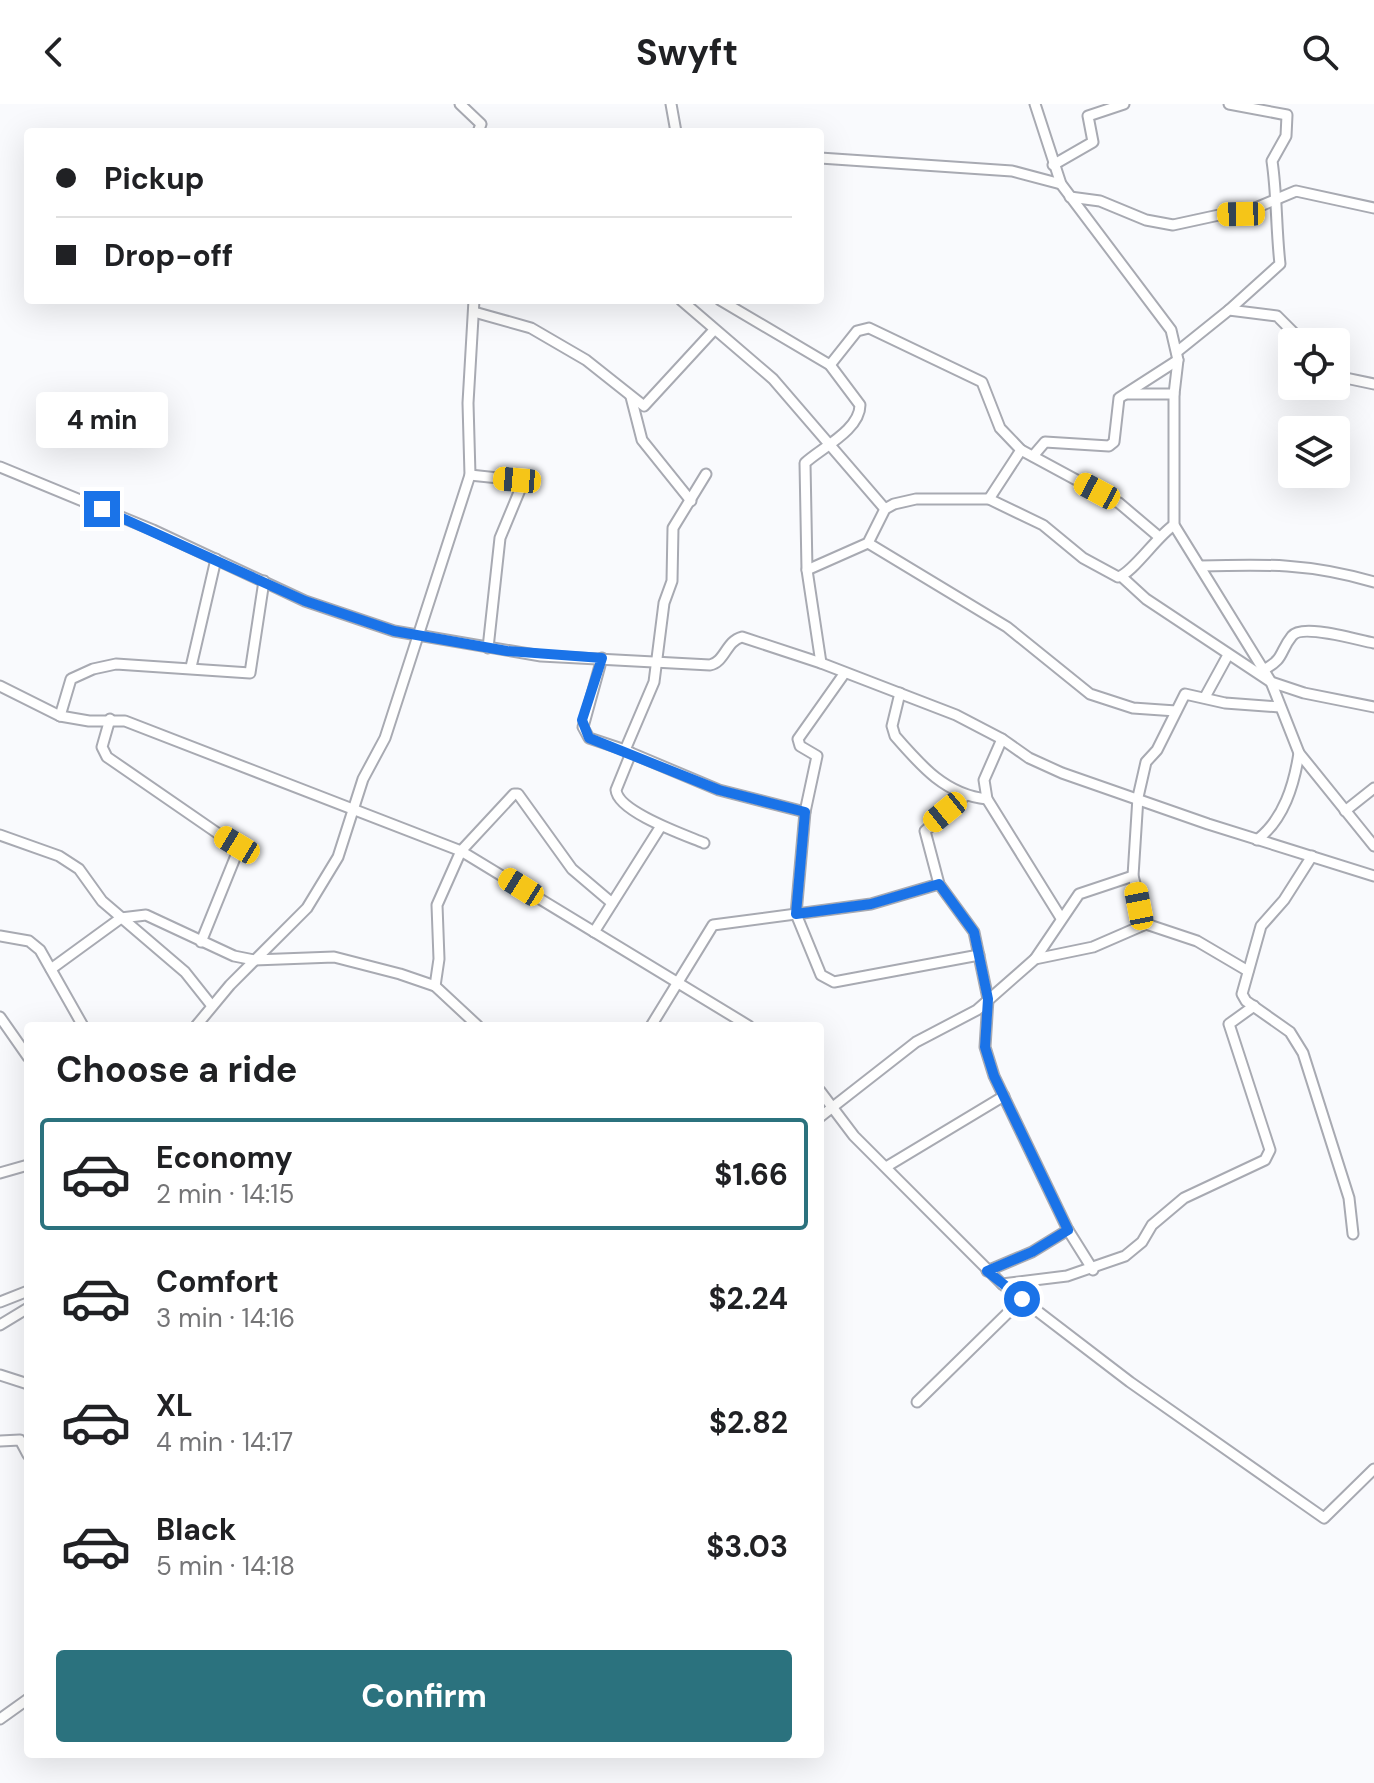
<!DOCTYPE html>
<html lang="en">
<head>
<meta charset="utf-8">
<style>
	:root { --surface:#fff; --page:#f2f2f2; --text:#202124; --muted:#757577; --line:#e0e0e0; --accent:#2b727e }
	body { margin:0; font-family:"DM Sans",sans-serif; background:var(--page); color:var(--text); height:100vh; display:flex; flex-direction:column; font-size:30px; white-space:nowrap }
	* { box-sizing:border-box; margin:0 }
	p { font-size:26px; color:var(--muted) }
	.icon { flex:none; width:44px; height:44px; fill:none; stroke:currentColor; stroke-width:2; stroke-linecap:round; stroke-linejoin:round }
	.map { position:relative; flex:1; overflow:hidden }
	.panel { position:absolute; left:24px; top:918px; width:800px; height:736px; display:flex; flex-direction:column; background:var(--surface); border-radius:8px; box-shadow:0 8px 32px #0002 }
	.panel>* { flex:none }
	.guide { position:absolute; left:24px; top:24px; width:800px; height:176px; border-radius:8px; box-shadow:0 8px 32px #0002; display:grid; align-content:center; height:176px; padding:0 32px; background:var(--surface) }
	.buttons { position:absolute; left:1278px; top:224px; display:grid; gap:16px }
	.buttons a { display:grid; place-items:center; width:72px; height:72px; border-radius:8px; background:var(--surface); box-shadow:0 8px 32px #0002; font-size:40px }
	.end { position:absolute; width:36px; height:36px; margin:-18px; border:10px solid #1a73e8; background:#fff; box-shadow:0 0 0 4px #fff }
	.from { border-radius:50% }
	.bubble { position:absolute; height:56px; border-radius:8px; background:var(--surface); box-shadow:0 8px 32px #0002; font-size:26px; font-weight:700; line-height:56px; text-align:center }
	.car { position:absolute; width:24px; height:48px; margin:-24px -12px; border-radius:10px; box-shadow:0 0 6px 2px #0007; background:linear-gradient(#f5c518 24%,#345 0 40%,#f5c518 0 76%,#345 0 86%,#f5c518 0) }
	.guide b { display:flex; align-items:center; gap:28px; height:76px; font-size:30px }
	.guide b+b { border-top:2px solid var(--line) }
	.guide i { width:20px; height:20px; background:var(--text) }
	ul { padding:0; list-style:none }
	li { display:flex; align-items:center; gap:24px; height:112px; margin:0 16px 12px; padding:0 16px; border:4px solid transparent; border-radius:8px }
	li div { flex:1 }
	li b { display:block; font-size:30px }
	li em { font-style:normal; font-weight:700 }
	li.selected { border-color:var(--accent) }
	li>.icon { width:72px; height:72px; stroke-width:1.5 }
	h2 { padding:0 32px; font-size:36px; line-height:96px }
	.action { display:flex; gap:16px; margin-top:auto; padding:16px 32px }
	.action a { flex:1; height:92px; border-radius:8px; background:var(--accent); color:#fff; font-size:32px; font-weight:700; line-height:92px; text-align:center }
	header { display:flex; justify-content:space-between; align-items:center; height:104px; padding:0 32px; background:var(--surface); font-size:36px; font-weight:700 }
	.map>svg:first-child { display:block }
</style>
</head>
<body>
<header><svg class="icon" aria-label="back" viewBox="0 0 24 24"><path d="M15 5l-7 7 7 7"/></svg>Swyft<svg class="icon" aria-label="search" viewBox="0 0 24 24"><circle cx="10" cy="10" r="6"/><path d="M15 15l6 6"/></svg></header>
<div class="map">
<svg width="1374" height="1679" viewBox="0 0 1374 1679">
	<rect width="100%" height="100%" fill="#f9fafd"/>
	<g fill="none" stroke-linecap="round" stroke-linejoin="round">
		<g stroke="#a8aab2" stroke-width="13">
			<g id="street">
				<path d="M460 0 481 20 478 28"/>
				<path d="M671 0 676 28"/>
				<path d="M1035 0 1061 80 1171 226 1178 256 1174 290V421L1271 578 1299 649 1374 742"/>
				<path d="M1229 0 1287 11 1286 32 1272 57C1277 90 1276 125 1280 160L1229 206"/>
				<path d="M820 54 1012 67 1061 80"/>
				<path d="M1053 61 1093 38 1088 12 1124 0"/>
				<path d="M1070 93 1100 97 1146 116 1173 121 1219 111 1241 110 1296 87 1374 104"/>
				<path d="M681 196 773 275 885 405"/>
				<path d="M720 196 830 261 860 301C860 326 821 344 805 359L807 466"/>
				<path d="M474 208 531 224 586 256 644 302 714 226"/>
				<path d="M1178 247 1229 206 1277 212 1303 238"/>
				<path d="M830 261 857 227 869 224 982 278 1000 324 1021 346 1119 399 1158 432"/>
				<path d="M1336 272 1374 280"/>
				<path d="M1126 290H1174"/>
				<path d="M631 293 642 336 691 397"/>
				<path d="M1033 352 1045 338 1109 342 1114 338 1119 294 1178 256"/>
				<path d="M0 363 153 426 305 497 394 527 541 552 710 561C725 558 726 537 742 533L821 559 956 611 1002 635 1029 654 1062 669 1208 720 1374 772"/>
				<path d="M470 371 517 376 522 381 500 434 488 544"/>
				<path d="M989 395 1021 346"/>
				<path d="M868 439 1007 523 1090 590 1133 604 1176 607"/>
				<path d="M1200 462C1266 460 1309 459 1374 478"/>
				<path d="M1122 473 1146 495 1271 578 1304 589 1374 603"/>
				<path d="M602 554 583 623 589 634 625 646"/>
				<path d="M821 559 807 466 868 439 885 405 894 400 916 395H989L1043 421 1083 454 1118 473C1132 470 1157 432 1174 421"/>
				<path d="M191 563 216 455"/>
				<path d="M1263 566C1285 555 1279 548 1292 532 1302 519 1357 536 1374 539"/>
				<path d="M844 570 798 635 800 642 817 652 805 708 796 810 821 871 834 878 979 851"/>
				<path d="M0 582 60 612 89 617H125L461 747 749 922"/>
				<path d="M900 589 892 622 895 632C921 662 946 691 987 695"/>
				<path d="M1205 593 1228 551"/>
				<path d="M60 612 71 575 93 565 116 560 250 569 264 477"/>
				<path d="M110 615 102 643 107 653 239 744 201 838"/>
				<path d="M1002 635 984 676 987 695 1061 814"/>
				<path d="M631 649 719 686 805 708"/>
				<path d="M965 692 925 727 939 780 974 828 988 895 985 943 994 972 1068 1126 1093 1166"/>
				<path d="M1345 707 1374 684"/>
				<path d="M0 731 59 752 79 765 102 797 185 868 212 902"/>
				<path d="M1257 736C1284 715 1294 681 1299 649"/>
				<path d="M704 739C685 731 618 708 616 686L631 649 625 646 654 578 664 499 672 477 673 424 706 370"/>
				<path d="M1312 752 1284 796 1261 822 1242 890 1246 897 1290 928 1303 949 1349 1094 1353 1130"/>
				<path d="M594 828 661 722"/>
				<path d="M0 832 29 837 40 846 83 922"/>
				<path d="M1035 855 1079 790 1133 772"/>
				<path d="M51 865 121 814 146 811 234 852 254 856 334 853 400 870 435 882 478 922"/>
				<path d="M1248 867 1197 837 1146 820 1133 772 1138 693 1146 658 1157 646 1185 590 1225 599 1280 603"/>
				<path d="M435 882 439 855 437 801 461 747 514 690H518L572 765 612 799"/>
				<path d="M0 913 28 953"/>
				<path d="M196 922 230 881 307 804 338 753 363 675 385 634 470 371 468 299 474 196"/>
				<path d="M651 922 713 821 871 800 939 780"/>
				<path d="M820 987 854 1032 1002 1180 1130 1278 1324 1414 1374 1365"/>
				<path d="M820 1013 916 938 977 906 1035 855 1093 843 1146 820"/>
				<path d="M886 1063 1004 992"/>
				<path d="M0 1069 28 1061"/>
				<path d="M987 1167 1032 1148 1068 1126"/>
				<path d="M1002 1180 1067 1172 1125 1152 1142 1138 1152 1121 1184 1094 1265 1056 1270 1046 1229 920 1254 902"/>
				<path d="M0 1198 28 1187"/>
				<path d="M0 1221 28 1204"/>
				<path d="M0 1271 28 1280"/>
				<path d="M917 1298 1022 1195"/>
				<path d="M0 1337 20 1336 28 1351"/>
				<path d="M0 1615 28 1595"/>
			</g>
		</g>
		<use href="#street" stroke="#fff" stroke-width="9"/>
	</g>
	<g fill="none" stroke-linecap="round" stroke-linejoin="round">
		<path stroke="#1a73e8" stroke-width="10" d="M102 405 305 497 394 527 507 547 602 554 582 616 589 634 719 686 805 708 796 810 871 800 939 780 974 828 988 895 985 943 994 972 1068 1126 1032 1148 987 1167 1022 1195"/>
	</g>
</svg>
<div class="buttons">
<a><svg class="icon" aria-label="locate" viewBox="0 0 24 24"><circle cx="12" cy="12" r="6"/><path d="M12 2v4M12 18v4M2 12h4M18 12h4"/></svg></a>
<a><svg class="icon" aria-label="layers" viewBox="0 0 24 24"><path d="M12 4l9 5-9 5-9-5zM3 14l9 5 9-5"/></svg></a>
</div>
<i class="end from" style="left:1022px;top:1195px"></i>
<i class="end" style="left:102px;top:405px"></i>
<div class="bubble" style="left:36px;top:288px;width:132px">4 min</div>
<i class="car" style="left:1241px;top:110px;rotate:269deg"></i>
<i class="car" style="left:517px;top:376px;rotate:275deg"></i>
<i class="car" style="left:1097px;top:387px;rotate:298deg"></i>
<i class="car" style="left:945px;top:708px;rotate:231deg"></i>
<i class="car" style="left:237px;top:741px;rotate:301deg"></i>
<i class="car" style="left:521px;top:783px;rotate:302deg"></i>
<i class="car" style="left:1139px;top:802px;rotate:349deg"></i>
<div class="guide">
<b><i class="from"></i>Pickup</b>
<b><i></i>Drop-off</b>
</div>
<section class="panel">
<h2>Choose a ride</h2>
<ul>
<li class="selected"><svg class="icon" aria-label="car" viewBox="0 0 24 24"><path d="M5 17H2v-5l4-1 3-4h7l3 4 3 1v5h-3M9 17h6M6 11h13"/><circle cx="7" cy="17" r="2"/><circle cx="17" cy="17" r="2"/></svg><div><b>Economy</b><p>2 min · 14:15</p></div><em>$1.66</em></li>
<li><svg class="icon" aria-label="car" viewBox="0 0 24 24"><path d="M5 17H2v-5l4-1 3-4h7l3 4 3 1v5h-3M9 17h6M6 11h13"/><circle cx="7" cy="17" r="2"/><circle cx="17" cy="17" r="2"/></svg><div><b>Comfort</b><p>3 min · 14:16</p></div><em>$2.24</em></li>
<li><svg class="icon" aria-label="car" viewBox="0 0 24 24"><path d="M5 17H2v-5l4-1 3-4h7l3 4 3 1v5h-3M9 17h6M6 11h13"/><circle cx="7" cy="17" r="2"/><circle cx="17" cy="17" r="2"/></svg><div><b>XL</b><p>4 min · 14:17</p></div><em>$2.82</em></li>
<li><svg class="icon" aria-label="car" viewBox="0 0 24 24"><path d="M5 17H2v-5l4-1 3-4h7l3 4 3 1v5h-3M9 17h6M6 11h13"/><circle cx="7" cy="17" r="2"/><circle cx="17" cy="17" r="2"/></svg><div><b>Black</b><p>5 min · 14:18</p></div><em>$3.03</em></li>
</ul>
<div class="action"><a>Confirm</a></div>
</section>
</div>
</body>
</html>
